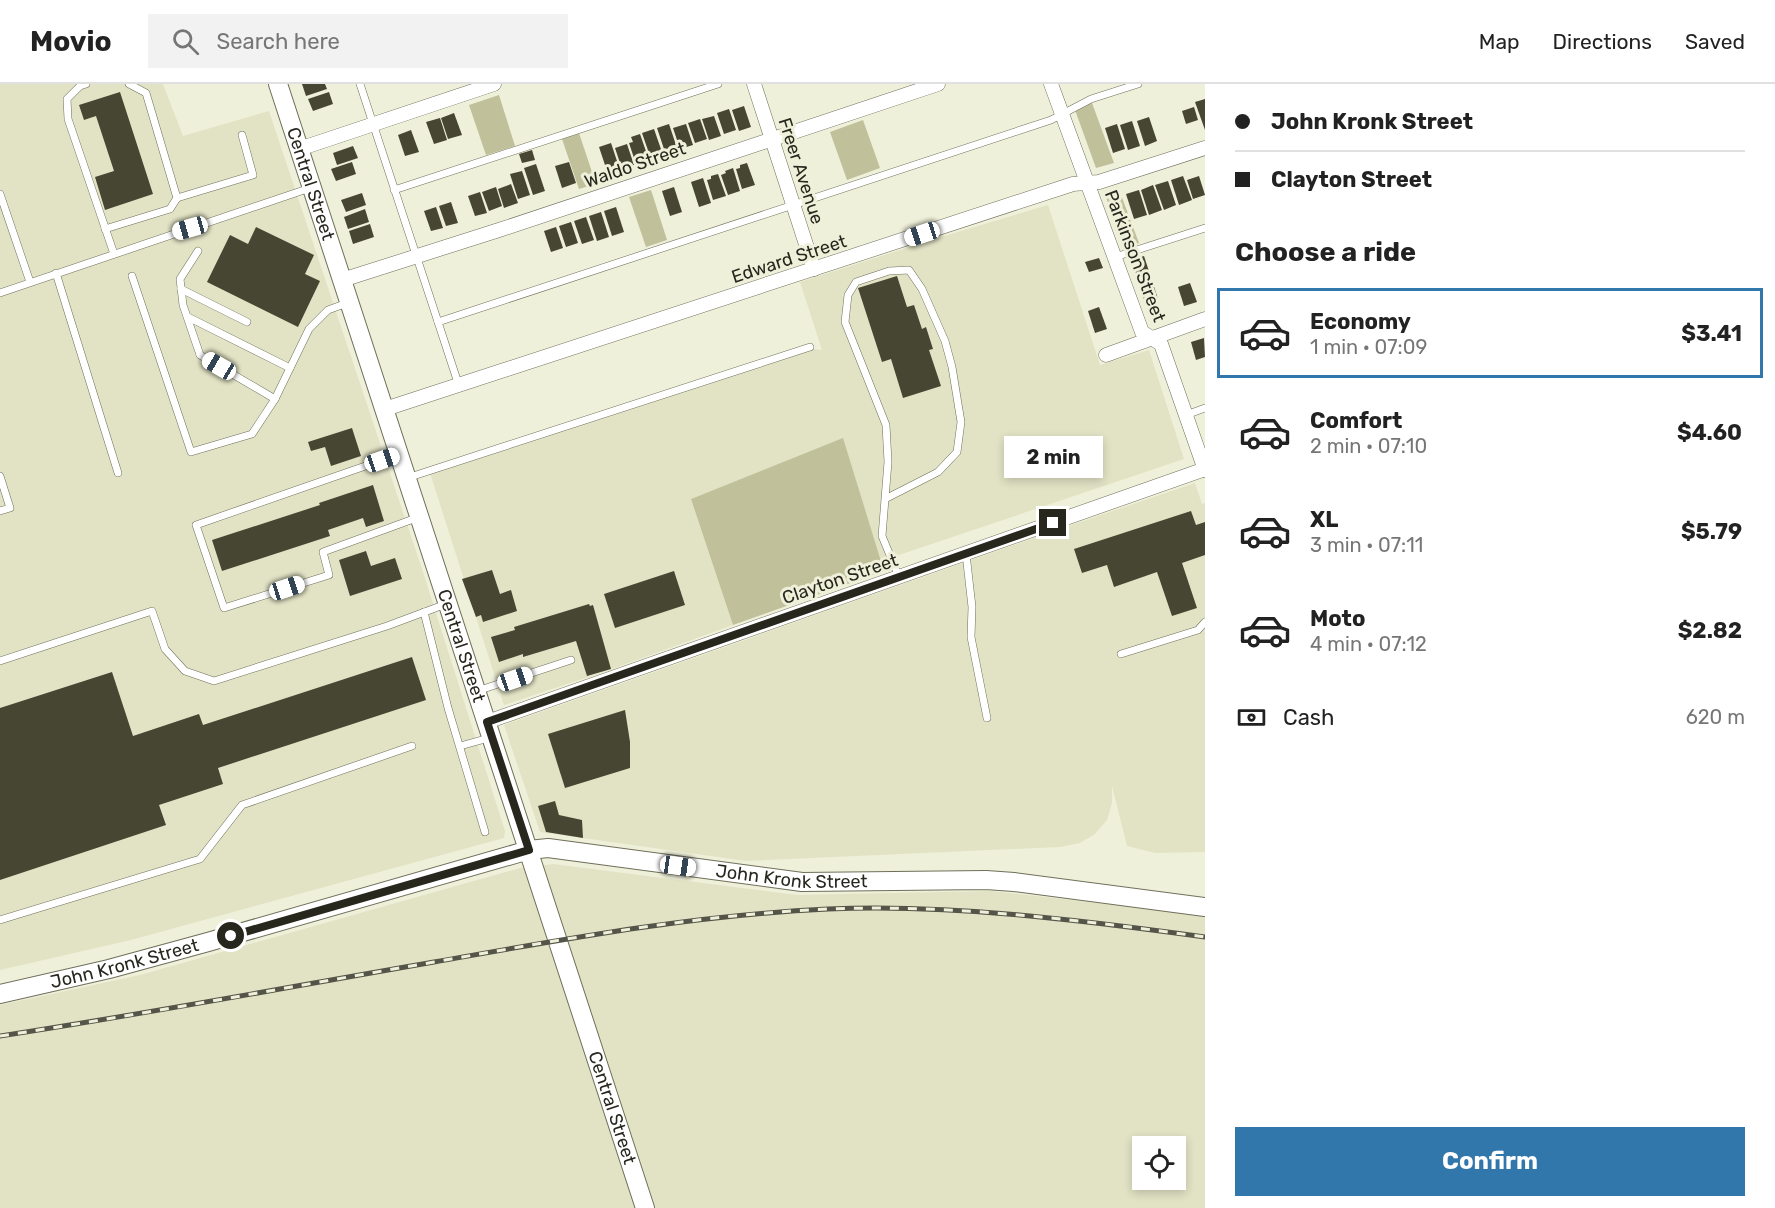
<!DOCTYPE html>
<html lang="en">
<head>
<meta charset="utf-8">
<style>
	:root { --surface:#fff; --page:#f2f2f2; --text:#222; --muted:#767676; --line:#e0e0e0; --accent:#3177ac }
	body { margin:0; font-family:Rubik,sans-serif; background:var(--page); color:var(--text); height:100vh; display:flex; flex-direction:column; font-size:22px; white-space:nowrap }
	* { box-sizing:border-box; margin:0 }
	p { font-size:20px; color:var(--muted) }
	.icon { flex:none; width:33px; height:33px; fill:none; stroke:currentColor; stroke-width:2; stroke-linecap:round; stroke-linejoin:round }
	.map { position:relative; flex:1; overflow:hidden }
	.panel { display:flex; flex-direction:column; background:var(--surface); width:570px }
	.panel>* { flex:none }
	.hud { display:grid; align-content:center; height:132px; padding:0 30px; background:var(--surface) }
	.fabs { position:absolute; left:1132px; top:1052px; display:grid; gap:12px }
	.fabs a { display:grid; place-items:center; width:54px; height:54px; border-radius:0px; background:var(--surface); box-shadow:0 3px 9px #0003; font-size:30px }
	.end { position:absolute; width:27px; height:27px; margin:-14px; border:8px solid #27271e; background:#fff; box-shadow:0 0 0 3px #fff }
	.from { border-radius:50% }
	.bubble { position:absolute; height:42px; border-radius:0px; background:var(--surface); box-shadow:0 3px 9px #0003; font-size:20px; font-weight:700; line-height:42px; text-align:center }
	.car { position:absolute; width:18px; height:36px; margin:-18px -9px; border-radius:8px; box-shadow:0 0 4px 2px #0007; background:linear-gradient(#fff 24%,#345 0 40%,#fff 0 76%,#345 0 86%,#fff 0) }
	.hud b { display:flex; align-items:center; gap:21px; height:57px; font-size:22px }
	.hud b+b { border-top:2px solid var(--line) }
	.hud i { width:15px; height:15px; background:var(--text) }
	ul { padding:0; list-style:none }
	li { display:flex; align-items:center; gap:18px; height:90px; margin:0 12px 9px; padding:0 18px; border:3px solid transparent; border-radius:0px }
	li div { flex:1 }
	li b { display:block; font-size:22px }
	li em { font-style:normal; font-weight:700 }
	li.active { border-color:var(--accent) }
	li>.icon { width:54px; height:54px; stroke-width:1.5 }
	h2 { padding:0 30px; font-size:27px; line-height:72px }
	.pay { display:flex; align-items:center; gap:15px; height:66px; padding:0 30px; font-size:22px }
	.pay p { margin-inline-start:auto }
	.cta { display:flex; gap:12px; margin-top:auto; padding:12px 30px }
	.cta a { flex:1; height:69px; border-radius:0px; background:var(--accent); color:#fff; font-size:24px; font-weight:700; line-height:69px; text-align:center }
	header { display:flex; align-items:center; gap:36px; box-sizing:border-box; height:84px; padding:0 30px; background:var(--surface); border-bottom:2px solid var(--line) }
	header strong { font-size:28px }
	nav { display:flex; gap:33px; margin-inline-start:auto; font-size:21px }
	.search { width:420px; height:54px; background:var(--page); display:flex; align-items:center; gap:15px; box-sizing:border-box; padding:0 21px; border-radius:0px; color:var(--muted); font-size:22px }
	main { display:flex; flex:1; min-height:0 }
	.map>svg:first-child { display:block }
</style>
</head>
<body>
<header>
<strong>Movio</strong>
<div class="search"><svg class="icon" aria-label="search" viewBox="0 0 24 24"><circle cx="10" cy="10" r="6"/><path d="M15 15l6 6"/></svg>Search here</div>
<nav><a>Map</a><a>Directions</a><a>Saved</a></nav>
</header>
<main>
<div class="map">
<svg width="1205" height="1124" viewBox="0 0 1205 1124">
	<rect width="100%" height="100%" fill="#eff0d9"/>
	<g fill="#e2e3c5" fill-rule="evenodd">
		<path d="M0 0H163L183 52 269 27 424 491 505 747 504 754 131 856 0 886Z"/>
		<path d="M1048 121 1100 281 1149 266 1184 375 881 477 842 355 691 415 733 541 612 585 504 621 430 389 814 265 822 266 800 198 941 153Z"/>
		<path d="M1195 399 1202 420 1205 419V768L1155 769 1127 762 1112 702V719L1107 736 1095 750 1080 759 1060 763 746 777 540 748 504 641 1039 452Z"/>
		<path d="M553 780 797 811 991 807 1205 831V1124H0V921L140 891 520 784ZM1143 1062H1176V1095H1143Z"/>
	</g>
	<g fill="#c0c09b">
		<path d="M499 11 515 62 486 71 469 21Z"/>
		<path d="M1092 19 1114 79 1096 84 1075 26Z"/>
		<path d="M863 36 880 84 847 96 830 48Z"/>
		<path d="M579 49 596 100 579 105 562 55Z"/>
		<path d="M1118 103 1139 159 1125 164 1104 108Z"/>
		<path d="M651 106 667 156 646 163 629 113Z"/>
		<path d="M843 354 884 487 733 541 691 415Z"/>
	</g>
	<g fill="#464633">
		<path d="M302 0H325L327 5 306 12Z"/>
		<path d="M120 8 153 110 105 126 95 93 114 87 96 32 84 36 79 21Z"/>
		<path d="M329 8 333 20 313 27 308 15Z"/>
		<path d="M1205 15V46L1195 18Z"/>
		<path d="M744 22 751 43 739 47 732 26Z"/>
		<path d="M1194 23 1198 36 1186 40 1182 27Z"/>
		<path d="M729 25 736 46 724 50 717 29Z"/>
		<path d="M454 29 462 51 448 55 441 34Z"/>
		<path d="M714 32 721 52 709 56 702 35Z"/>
		<path d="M1149 33 1157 57 1145 62 1137 37Z"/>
		<path d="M440 34 447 56 434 60 426 38Z"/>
		<path d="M700 35 707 55 695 59 688 39Z"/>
		<path d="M1132 37 1140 62 1128 66 1120 41Z"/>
		<path d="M669 40 678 67 666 71 657 44Z"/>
		<path d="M686 40 693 61 680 65 673 44Z"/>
		<path d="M1117 40 1125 65 1113 69 1105 44Z"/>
		<path d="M654 45 663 71 651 75 642 49Z"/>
		<path d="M411 46 419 68 405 72 398 51Z"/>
		<path d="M640 50 649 76 636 80 629 59 633 58 631 53Z"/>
		<path d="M611 59 620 86 608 90 599 63Z"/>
		<path d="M627 60 634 81 622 85 615 64Z"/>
		<path d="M353 62 358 74 337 81 333 69Z"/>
		<path d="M532 66 535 76 522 79 519 70Z"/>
		<path d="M352 78 356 90 336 97 331 85Z"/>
		<path d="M569 78 576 99 562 104 555 82Z"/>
		<path d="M747 79 755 101 742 105 736 85 740 84V81Z"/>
		<path d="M536 80 545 107 533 111 524 84Z"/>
		<path d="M733 84 740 107 728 111 721 91 726 89 725 87Z"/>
		<path d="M522 87 530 111 518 115 510 90Z"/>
		<path d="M718 90 726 112 713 116 707 96 711 95V92Z"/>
		<path d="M1183 92 1192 116 1179 121 1171 96Z"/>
		<path d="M1199 92 1205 111 1193 115 1187 96Z"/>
		<path d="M703 94 711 119 699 123 691 98Z"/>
		<path d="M1168 97 1176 121 1164 126 1155 101Z"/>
		<path d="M511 100 518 119 504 124 498 105Z"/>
		<path d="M1153 101 1162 126 1149 131 1141 106Z"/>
		<path d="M496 103 502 122 489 127 482 108Z"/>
		<path d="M674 103 682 128 670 132 662 107Z"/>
		<path d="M1139 106 1147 131 1134 135 1126 110Z"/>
		<path d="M480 108 487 129 475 132 468 112Z"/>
		<path d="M362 109 366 121 346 128 341 116Z"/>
		<path d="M451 118 458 139 446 142 439 122Z"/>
		<path d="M436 123 443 144 431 147 424 127Z"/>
		<path d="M616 123 624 148 612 152 604 127Z"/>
		<path d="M365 125 369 138 348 145 344 133Z"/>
		<path d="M601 128 609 153 597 157 589 132Z"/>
		<path d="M586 133 594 156 582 160 574 137Z"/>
		<path d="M571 138 578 159 566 163 559 142Z"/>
		<path d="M370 140 374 153 353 160 349 147Z"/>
		<path d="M256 143 314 171 305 190 320 197 298 243 207 198 230 151 248 160Z"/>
		<path d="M556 143 563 164 551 168 544 147Z"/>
		<path d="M1144 172 1158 215 1145 219 1132 176Z"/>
		<path d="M1099 174 1103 184 1089 188 1085 178Z"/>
		<path d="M897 192 907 223 914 221 922 245 926 243 933 265 929 266 941 302 903 314 891 275 882 278 858 204Z"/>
		<path d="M1190 199 1197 218 1184 222 1178 203Z"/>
		<path d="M1099 223 1107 245 1095 249 1088 227Z"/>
		<path d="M1204 254 1205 273 1196 276 1191 258Z"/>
		<path d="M352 344 361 372 331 382 325 363 311 367 308 358Z"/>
		<path d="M373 401 384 437 366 443 363 434 328 446 330 452 222 487 212 456 320 421 319 419Z"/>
		<path d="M1191 427 1196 441 1205 438V471L1182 479 1197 524 1172 532 1157 488 1114 503 1107 481 1082 489 1074 465Z"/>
		<path d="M366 467 371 482 395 474 402 495 350 512 339 476Z"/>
		<path d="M492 486 500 510 511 506 517 527 483 538 481 531 476 533 462 495Z"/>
		<path d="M674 487 685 521 615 544 604 510Z"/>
		<path d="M589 520 590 522 593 521 611 585 587 592 576 557 523 573V570L499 578 491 553 515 546 514 543Z"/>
		<path d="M412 573 426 616 218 684 223 700 159 721 166 741 0 796V624L112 588 133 652 199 630 203 641Z"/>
		<path d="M625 626 630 658V684L565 704 548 650Z"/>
		<path d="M555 717 559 731 582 736 583 754 546 748 538 722Z"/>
	</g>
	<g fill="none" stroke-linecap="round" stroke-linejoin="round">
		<g stroke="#6f6f5b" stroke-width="8">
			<g id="lane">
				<path d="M86 0 80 2 67 15 68 35 114 170"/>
				<path d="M360 0 459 302"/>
				<path d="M394 106 718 0"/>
				<path d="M0 110 30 198"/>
				<path d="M177 114 253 91 242 51"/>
				<path d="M105 145 170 125 177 114 146 9 129 0"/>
				<path d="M198 167 180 195 183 221 200 271 275 315 309 245 328 226 347 219"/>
				<path d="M1115 173 1205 144"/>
				<path d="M56 189 118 389"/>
				<path d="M132 192 191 368 252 350 275 315"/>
				<path d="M181 205 247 238"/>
				<path d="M0 209 310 104"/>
				<path d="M188 233 290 284"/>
				<path d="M438 238 1051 36 1091 15 1138 0"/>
				<path d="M1186 331 1205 324"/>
				<path d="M397 371 196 441 224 524 329 491 323 468 419 433"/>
				<path d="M0 392 10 424 0 427"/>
				<path d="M407 394 810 263"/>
				<path d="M885 415 938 388 957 368 961 338 952 283 945 257 922 205 909 186 889 187 856 198 848 211 845 238 886 341 888 378 882 452 899 493"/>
				<path d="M966 470 972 523 971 553 987 634"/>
				<path d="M424 528 448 624 485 748"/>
				<path d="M1121 570 1198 546 1205 538"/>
				<path d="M0 577 152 527 165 565 185 587 214 597 387 542 446 520"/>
				<path d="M477 607 571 576"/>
				<path d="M460 662 489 654"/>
				<path d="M0 836 200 775 242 721 412 662"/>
			</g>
		</g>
		<g stroke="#6f6f5b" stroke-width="15">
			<g id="street">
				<path d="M754 0 814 185"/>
				<path d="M1051 0 1142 248 1161 260 1205 386"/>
				<path d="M299 65 494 0"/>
				<path d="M342 196 499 146 938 0"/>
				<path d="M1106 271 1205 235"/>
				<path d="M385 325 1073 100 1099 98 1205 64"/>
				<path d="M487 638 1205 385"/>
			</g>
		</g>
		<g stroke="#6f6f5b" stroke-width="20">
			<g id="secondary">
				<path id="s1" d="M278 0 645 1124"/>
				<path id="s2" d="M0 910 109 885 208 858 529 766 548 764 802 798 986 796 1014 798 1205 823"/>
			</g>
		</g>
		<use href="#lane" stroke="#fff" stroke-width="7"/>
		<use href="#street" stroke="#fff" stroke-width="14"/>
		<use href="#secondary" stroke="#fff" stroke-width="18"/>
		<g stroke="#545448" stroke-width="5">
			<path id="rail" d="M0 952C145 930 289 903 434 878 565 855 694 831 828 825 954 820 1080 836 1205 853"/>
		</g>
		<use href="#rail" stroke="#eff0d9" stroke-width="3" stroke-dasharray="9" stroke-linecap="butt"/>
	</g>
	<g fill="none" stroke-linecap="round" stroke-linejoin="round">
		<path stroke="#27271e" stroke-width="8" d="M231 852 529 766 487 638 1053 439"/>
	</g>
	<g text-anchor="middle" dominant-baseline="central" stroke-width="6" stroke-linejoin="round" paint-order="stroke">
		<g font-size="18" fill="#27271e" stroke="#eff0d9">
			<text transform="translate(635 81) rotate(-19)">Waldo Street</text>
			<text transform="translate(801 87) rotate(72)">Freer Avenue</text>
			<text stroke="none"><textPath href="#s1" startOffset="105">Central Street</textPath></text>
			<text transform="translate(1135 172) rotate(69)">Parkinson Street</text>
			<text transform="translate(789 175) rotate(-18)">Edward Street</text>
			<text transform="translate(840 495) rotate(-19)">Clayton Street</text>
			<text stroke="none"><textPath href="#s1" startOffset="591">Central Street</textPath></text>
			<text stroke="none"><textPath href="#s2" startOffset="813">John Kronk Street</textPath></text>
			<text stroke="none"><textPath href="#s2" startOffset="128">John Kronk Street</textPath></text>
			<text stroke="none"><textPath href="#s1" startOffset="1077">Central Street</textPath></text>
		</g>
	</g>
</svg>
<div class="fabs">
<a><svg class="icon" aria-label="locate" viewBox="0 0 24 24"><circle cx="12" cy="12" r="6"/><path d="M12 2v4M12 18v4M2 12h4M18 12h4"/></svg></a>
</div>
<i class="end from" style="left:231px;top:852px"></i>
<i class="end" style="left:1053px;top:439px"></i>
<div class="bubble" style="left:1004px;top:352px;width:99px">2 min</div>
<i class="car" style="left:190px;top:144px;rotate:254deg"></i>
<i class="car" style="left:922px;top:150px;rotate:252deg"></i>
<i class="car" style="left:219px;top:282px;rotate:300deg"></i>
<i class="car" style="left:382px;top:376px;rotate:71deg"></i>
<i class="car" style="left:287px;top:504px;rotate:72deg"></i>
<i class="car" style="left:515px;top:595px;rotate:71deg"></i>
<i class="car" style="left:678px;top:782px;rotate:98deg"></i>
</div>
<section class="panel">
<div class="hud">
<b><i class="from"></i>John Kronk Street</b>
<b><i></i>Clayton Street</b>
</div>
<h2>Choose a ride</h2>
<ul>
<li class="active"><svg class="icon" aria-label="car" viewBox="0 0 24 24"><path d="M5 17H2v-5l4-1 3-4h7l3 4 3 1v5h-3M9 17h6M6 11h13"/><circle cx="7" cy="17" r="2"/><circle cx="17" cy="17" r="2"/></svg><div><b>Economy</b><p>1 min · 07:09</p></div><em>$3.41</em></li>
<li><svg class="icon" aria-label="car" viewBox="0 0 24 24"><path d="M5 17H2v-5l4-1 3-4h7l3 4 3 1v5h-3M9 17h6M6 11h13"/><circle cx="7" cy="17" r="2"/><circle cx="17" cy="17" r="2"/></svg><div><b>Comfort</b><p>2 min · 07:10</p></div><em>$4.60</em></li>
<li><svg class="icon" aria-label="car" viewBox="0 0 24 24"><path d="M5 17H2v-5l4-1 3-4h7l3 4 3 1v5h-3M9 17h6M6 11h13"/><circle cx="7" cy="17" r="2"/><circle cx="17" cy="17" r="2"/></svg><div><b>XL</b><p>3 min · 07:11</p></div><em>$5.79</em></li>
<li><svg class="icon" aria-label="car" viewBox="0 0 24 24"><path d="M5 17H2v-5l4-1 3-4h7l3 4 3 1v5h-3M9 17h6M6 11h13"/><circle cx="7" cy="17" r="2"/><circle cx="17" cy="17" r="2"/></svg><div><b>Moto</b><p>4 min · 07:12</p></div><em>$2.82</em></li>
</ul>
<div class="pay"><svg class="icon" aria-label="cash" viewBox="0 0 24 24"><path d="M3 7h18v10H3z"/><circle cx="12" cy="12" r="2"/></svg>Cash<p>620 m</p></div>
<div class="cta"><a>Confirm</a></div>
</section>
</main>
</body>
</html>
